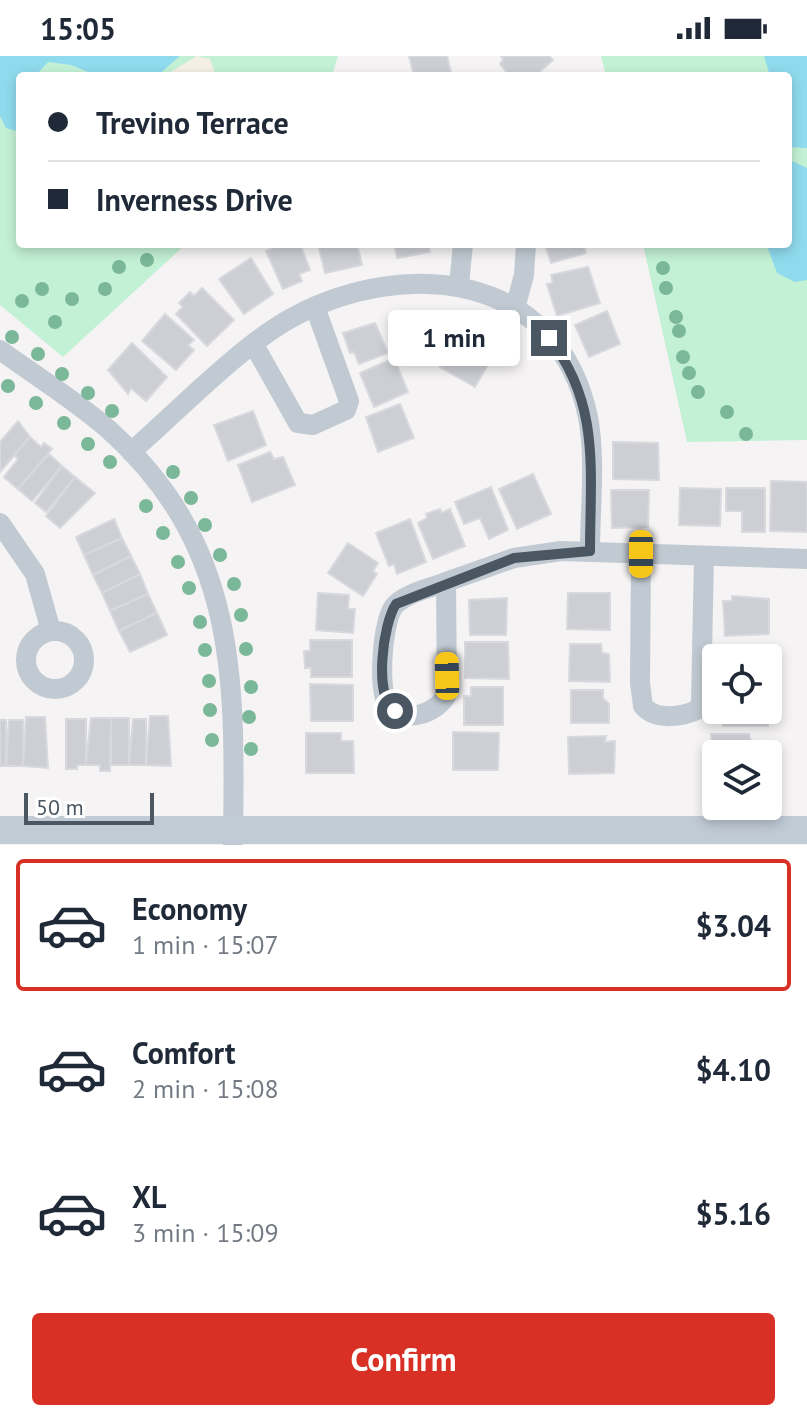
<!DOCTYPE html>
<html lang="en">
<head>
<meta charset="utf-8">
<style>
	:root { --surface:#fff; --page:#f6f6f7; --text:#1f2937; --muted:#747a83; --line:#e0e1e3; --accent:#d93025 }
	body { margin:0; font-family:"PT Sans",sans-serif; background:var(--page); color:var(--text); height:100vh; display:flex; flex-direction:column; font-size:30px; white-space:nowrap }
	* { box-sizing:border-box; margin:0 }
	p { font-size:26px; color:var(--muted) }
	.icon { flex:none; width:44px; height:44px; fill:none; stroke:currentColor; stroke-width:2; stroke-linecap:round; stroke-linejoin:round }
	.map { position:relative; height:789px; overflow:hidden }
	.drawer { display:flex; flex-direction:column; background:var(--surface); flex:1 }
	.drawer>* { flex:none }
	.top-card { position:absolute; left:16px; top:16px; width:776px; height:176px; border-radius:8px; box-shadow:0 4px 12px #0003; display:grid; align-content:center; height:176px; padding:0 32px; background:var(--surface) }
	.controls { position:absolute; left:702px; top:588px; display:grid; gap:16px }
	.controls a { display:grid; place-items:center; width:80px; height:80px; border-radius:8px; background:var(--surface); box-shadow:0 4px 12px #0003; font-size:40px }
	.scale { position:absolute; left:24px; bottom:20px; width:130px; box-sizing:border-box; padding-left:8px; border:4px solid #4a5661; border-top:0; font-size:22px; line-height:28px; white-space:nowrap; color:#4a5661; -webkit-text-stroke:6px #fff; paint-order:stroke }
	.end { position:absolute; width:36px; height:36px; margin:-18px; border:10px solid #4a5661; background:#fff; box-shadow:0 0 0 4px #fff }
	.from { border-radius:50% }
	.bubble { position:absolute; height:56px; border-radius:8px; background:var(--surface); box-shadow:0 4px 12px #0003; font-size:26px; font-weight:700; line-height:56px; text-align:center }
	.car { position:absolute; width:24px; height:48px; margin:-24px -12px; border-radius:10px; box-shadow:0 0 6px 2px #0007; background:linear-gradient(#f5c518 24%,#345 0 40%,#f5c518 0 76%,#345 0 86%,#f5c518 0) }
	.top-card b { display:flex; align-items:center; gap:28px; height:76px; font-size:30px }
	.top-card b+b { border-top:2px solid var(--line) }
	.top-card i { width:20px; height:20px; background:var(--text) }
	ul { padding:14px 0 0; list-style:none }
	li { display:flex; align-items:center; gap:24px; height:132px; margin:0 16px 12px; padding:0 16px; border:4px solid transparent; border-radius:8px }
	li div { flex:1 }
	li b { display:block; font-size:30px }
	li em { font-style:normal; font-weight:700 }
	li.current { border-color:var(--accent) }
	li>.icon { width:72px; height:72px; stroke-width:1.5 }
	.action { display:flex; gap:16px; margin-top:auto; padding:16px 32px }
	.action a { flex:1; height:92px; border-radius:8px; background:var(--accent); color:#fff; font-size:32px; font-weight:700; line-height:92px; text-align:center }
	.status { display:flex; justify-content:space-between; align-items:center; height:56px; padding:0 40px; background:var(--surface); direction:ltr }
	.status svg { height:22px; fill:currentColor }
	.map>svg:first-child { display:block }
</style>
</head>
<body>
<div class="status"><b>15:05</b><svg viewBox="0 0 49 12"><path d="M0 12V9h3v3zM5 12V6h3v6zM10 12V3h3v9zM15 12V0h3v12zM26 1h20v11H26zM47 4h2v5h-2z"/></svg></div>
<div class="map">
<svg width="807" height="789" viewBox="0 0 807 789">
	<rect width="100%" height="100%" fill="#f5f3f3"/>
	<g fill="#c3f1d5">
		<path d="M0 0H338L332 20H20V188H186L63 301 0 249Z"/>
		<path d="M601 0H807V384L687 386 643 188H788V20H606Z"/>
	</g>
	<path fill="#f5f0e5" d="M197 0 210 3 216 20H164Z"/>
	<g fill="#90daee">
		<path d="M0 0H180L157 20H98L71 9 48 6 35 20H20V76L6 72 0 60Z"/>
		<path d="M764 0H807V92L788 91V20H770Z"/>
		<path d="M788 103 807 112V224L795 226 777 217 767 190 788 188Z"/>
	</g>
	<g fill="#cdcfd5" stroke="#d7d9de" stroke-width="2">
		<path d="M409 0H447L452 20H414Z"/>
		<path d="M501 0H549L553 4 535 20H510L500 8 503 4Z"/>
		<path d="M282 188H300L310 214 299 218 302 225 283 233 266 195Z"/>
		<path d="M318 188H357L362 209 325 217Z"/>
		<path d="M394 188H428L430 196 397 202Z"/>
		<path d="M545 188H584L586 197 551 207Z"/>
		<path d="M251 202 273 238 244 258 219 223Z"/>
		<path d="M588 211 600 247 557 260 547 228 553 227 551 219Z"/>
		<path d="M202 232 234 264 207 290 176 258 183 251 179 247 190 236 194 240Z"/>
		<path d="M607 255 620 288 589 301 575 269Z"/>
		<path d="M165 258 194 284 188 289 194 294 176 314 142 285Z"/>
		<path d="M375 267 388 297 359 308 354 296 350 297 343 277Z"/>
		<path d="M468 268 501 286 475 331 440 311 457 279 461 281Z"/>
		<path d="M132 287 167 321 146 345 131 332 128 338 108 314Z"/>
		<path d="M394 302 408 336 374 351 360 317Z"/>
		<path d="M400 348 414 382 378 396 366 361Z"/>
		<path d="M253 355 266 389 228 405 214 369Z"/>
		<path d="M18 365 30 381 0 416V386Z"/>
		<path d="M30 381 41 391 44 387 52 393 18 433 4 421 18 403 14 399Z"/>
		<path d="M613 386 658 387 659 424 613 423Z"/>
		<path d="M270 396 274 403 283 401 295 429 252 446 238 409Z"/>
		<path d="M49 398 62 410 32 445 18 433Z"/>
		<path d="M62 410 75 421 46 456 35 447Z"/>
		<path d="M533 418 551 458 517 473 499 433Z"/>
		<path d="M75 421 95 437 60 472 46 460Z"/>
		<path d="M771 425 807 426V476L770 475Z"/>
		<path d="M491 431 508 474 489 483 480 462 464 468 455 446Z"/>
		<path d="M680 432 721 433 720 470 679 469Z"/>
		<path d="M726 432H765V476H742V455H726Z"/>
		<path d="M611 434H649L648 471 612 472Z"/>
		<path d="M440 453 442 457 450 453 465 490 433 503 418 467 427 462 426 458Z"/>
		<path d="M114 463 122 482 84 499 76 481Z"/>
		<path d="M410 463 426 506 397 518 394 508 389 510 376 477Z"/>
		<path d="M122 482 131 500 93 519 84 499Z"/>
		<path d="M348 487 378 507 373 515 377 518 363 540 328 517Z"/>
		<path d="M131 500 140 518 102 537 93 519Z"/>
		<path d="M140 518 148 538 110 555 102 537Z"/>
		<path d="M318 537 349 539 348 553H355L353 577 316 574Z"/>
		<path d="M568 537H610V574L567 573Z"/>
		<path d="M148 538 157 557 119 575 110 555Z"/>
		<path d="M732 540 769 543V578L725 580 723 545H732Z"/>
		<path d="M507 542 506 579H470L469 544Z"/>
		<path d="M157 557 167 579 130 596 119 575Z"/>
		<path d="M310 584H352V621H311V612H305L304 595H310Z"/>
		<path d="M465 586H508L509 623 465 622Z"/>
		<path d="M570 588H601L602 597 609 598 610 626 569 625Z"/>
		<path d="M740 589H766L765 602H740Z"/>
		<path d="M310 628 353 629V665H311Z"/>
		<path d="M471 631H503V669H464V640H471Z"/>
		<path d="M571 634H603V642L609 648V667H571Z"/>
		<path d="M723 654H767L768 670H723Z"/>
		<path d="M150 660H168L171 710 146 709Z"/>
		<path d="M26 661H45L48 712 23 710Z"/>
		<path d="M91 662H111L110 715H100V709H86Z"/>
		<rect x="111" y="662" width="18" height="47"/>
		<path d="M66 663H86V709H77V713H66Z"/>
		<path d="M133 663H146V709H129Z"/>
		<rect x="0" y="664" width="6" height="46"/>
		<path d="M9 664H23V710H6Z"/>
		<path d="M453 676 499 677 498 714H453Z"/>
		<path d="M306 677H341V685H353L354 717H306Z"/>
		<path d="M711 678H749L754 698H716L714 718Z"/>
		<path d="M606 680 605 686 615 685 614 717 569 718 568 681Z"/>
	</g>
	<g fill="none" stroke-linecap="round" stroke-linejoin="round">
		<g stroke="#c1cad2" stroke-width="20">
			<path d="M459 229 463 188"/>
			<path d="M515 252 524 219 526 188"/>
			<path d="M254 289 298 367 313 369 346 354 349 345 315 251"/>
			<path d="M0 294C36 320 75 344 108 373 240 491 235 627 233 789"/>
			<path d="M131 396C177 356 243 287 295 260 407 201 558 217 588 361 596 404 590 452 590 495"/>
			<path d="M0 467 35 518 51 575"/>
			<path d="M641 498 640 627 643 650C656 665 683 661 699 653L701 645 704 501"/>
			<path d="M446 526 514 502 561 495 807 503"/>
			<path d="M446 526 447 638C439 656 406 669 389 651 377 637 382 562 395 549 407 537 430 532 446 526Z"/>
			<circle cx="55" cy="604" r="29"/>
		</g>
		<path stroke="#c1cbd6" stroke-width="28" d="M0 774H807"/>
	</g>
	<g fill="#7bb799">
		<circle cx="147" cy="204" r="7"/>
		<circle cx="119" cy="211" r="7"/>
		<circle cx="663" cy="212" r="7"/>
		<circle cx="666" cy="232" r="7"/>
		<circle cx="42" cy="233" r="7"/>
		<circle cx="105" cy="233" r="7"/>
		<circle cx="72" cy="243" r="7"/>
		<circle cx="22" cy="245" r="7"/>
		<circle cx="676" cy="261" r="7"/>
		<circle cx="55" cy="266" r="7"/>
		<circle cx="679" cy="275" r="7"/>
		<circle cx="12" cy="281" r="7"/>
		<circle cx="38" cy="298" r="7"/>
		<circle cx="683" cy="301" r="7"/>
		<circle cx="689" cy="317" r="7"/>
		<circle cx="62" cy="318" r="7"/>
		<circle cx="8" cy="330" r="7"/>
		<circle cx="698" cy="336" r="7"/>
		<circle cx="88" cy="337" r="7"/>
		<circle cx="36" cy="347" r="7"/>
		<circle cx="112" cy="355" r="7"/>
		<circle cx="727" cy="356" r="7"/>
		<circle cx="64" cy="367" r="7"/>
		<circle cx="746" cy="378" r="7"/>
		<circle cx="88" cy="388" r="7"/>
		<circle cx="110" cy="406" r="7"/>
		<circle cx="173" cy="416" r="7"/>
		<circle cx="191" cy="442" r="7"/>
		<circle cx="146" cy="450" r="7"/>
		<circle cx="205" cy="469" r="7"/>
		<circle cx="163" cy="477" r="7"/>
		<circle cx="220" cy="499" r="7"/>
		<circle cx="178" cy="506" r="7"/>
		<circle cx="234" cy="528" r="7"/>
		<circle cx="189" cy="532" r="7"/>
		<circle cx="241" cy="559" r="7"/>
		<circle cx="200" cy="566" r="7"/>
		<circle cx="246" cy="593" r="7"/>
		<circle cx="205" cy="594" r="7"/>
		<circle cx="209" cy="625" r="7"/>
		<circle cx="251" cy="631" r="7"/>
		<circle cx="210" cy="654" r="7"/>
		<circle cx="249" cy="661" r="7"/>
		<circle cx="212" cy="684" r="7"/>
		<circle cx="251" cy="693" r="7"/>
	</g>
	<g fill="none" stroke-linecap="round" stroke-linejoin="round">
		<path stroke="#4a5661" stroke-width="10" d="M395 655C373 641 383 567 396 548L514 502 590 495C590 416 601 348 549 282"/>
	</g>
</svg>
<div class="controls">
<a><svg class="icon" aria-label="locate" viewBox="0 0 24 24"><circle cx="12" cy="12" r="6"/><path d="M12 2v4M12 18v4M2 12h4M18 12h4"/></svg></a>
<a><svg class="icon" aria-label="layers" viewBox="0 0 24 24"><path d="M12 4l9 5-9 5-9-5zM3 14l9 5 9-5"/></svg></a>
</div>
<div class="scale">50 m</div>
<i class="end from" style="left:395px;top:655px"></i>
<i class="end" style="left:549px;top:282px"></i>
<div class="bubble" style="left:388px;top:254px;width:132px">1 min</div>
<i class="car" style="left:641px;top:498px;rotate:180deg"></i>
<i class="car" style="left:447px;top:620px;rotate:359deg"></i>
<div class="top-card">
<b><i class="from"></i>Trevino Terrace</b>
<b><i></i>Inverness Drive</b>
</div>
</div>
<section class="drawer">
<ul>
<li class="current"><svg class="icon" aria-label="car" viewBox="0 0 24 24"><path d="M5 17H2v-5l4-1 3-4h7l3 4 3 1v5h-3M9 17h6M6 11h13"/><circle cx="7" cy="17" r="2"/><circle cx="17" cy="17" r="2"/></svg><div><b>Economy</b><p>1 min · 15:07</p></div><em>$3.04</em></li>
<li><svg class="icon" aria-label="car" viewBox="0 0 24 24"><path d="M5 17H2v-5l4-1 3-4h7l3 4 3 1v5h-3M9 17h6M6 11h13"/><circle cx="7" cy="17" r="2"/><circle cx="17" cy="17" r="2"/></svg><div><b>Comfort</b><p>2 min · 15:08</p></div><em>$4.10</em></li>
<li><svg class="icon" aria-label="car" viewBox="0 0 24 24"><path d="M5 17H2v-5l4-1 3-4h7l3 4 3 1v5h-3M9 17h6M6 11h13"/><circle cx="7" cy="17" r="2"/><circle cx="17" cy="17" r="2"/></svg><div><b>XL</b><p>3 min · 15:09</p></div><em>$5.16</em></li>
</ul>
<div class="action"><a>Confirm</a></div>
</section>
</body>
</html>
